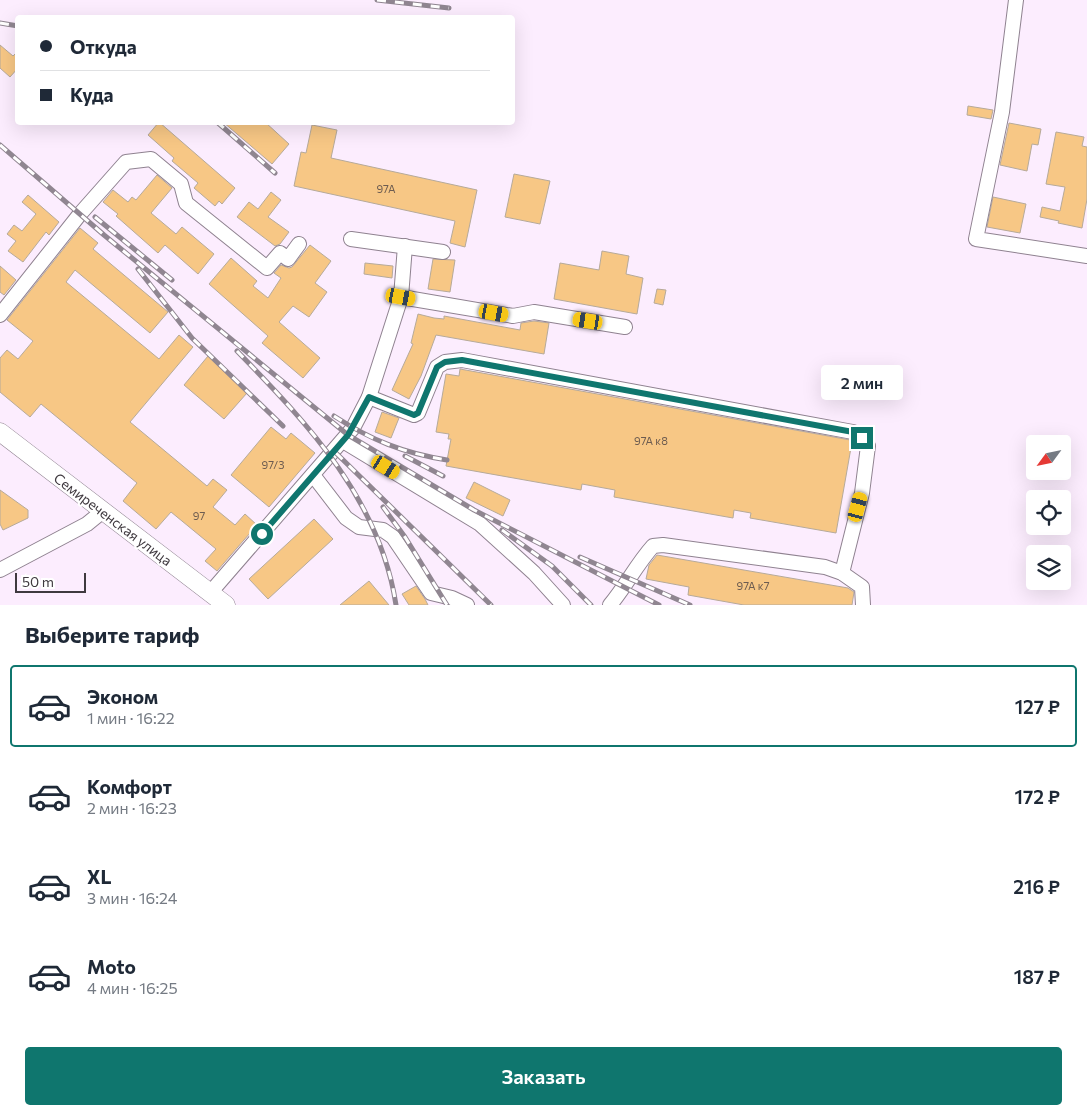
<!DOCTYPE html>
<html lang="ru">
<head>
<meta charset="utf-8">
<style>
	:root { --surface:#fff; --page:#f6f6f7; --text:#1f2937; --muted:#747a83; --line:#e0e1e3; --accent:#0f766e }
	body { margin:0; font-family:Commissioner,sans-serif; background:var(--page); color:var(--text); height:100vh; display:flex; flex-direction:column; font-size:19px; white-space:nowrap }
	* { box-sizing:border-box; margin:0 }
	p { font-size:16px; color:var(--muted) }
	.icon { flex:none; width:28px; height:28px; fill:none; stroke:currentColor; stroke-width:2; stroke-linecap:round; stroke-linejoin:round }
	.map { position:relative; height:605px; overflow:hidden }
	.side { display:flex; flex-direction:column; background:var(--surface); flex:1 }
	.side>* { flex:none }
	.guide { position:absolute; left:15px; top:15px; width:500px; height:110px; border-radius:5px; box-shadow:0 5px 20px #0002; display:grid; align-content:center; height:110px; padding:0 25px; background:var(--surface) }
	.needle { width:32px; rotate:237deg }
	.fabs { position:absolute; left:1026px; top:435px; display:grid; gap:10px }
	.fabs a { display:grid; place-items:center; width:45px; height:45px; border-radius:5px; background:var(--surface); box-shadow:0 5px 20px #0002; font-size:25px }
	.scale { position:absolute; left:15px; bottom:12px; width:71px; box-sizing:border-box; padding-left:5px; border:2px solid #3f393f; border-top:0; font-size:14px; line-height:18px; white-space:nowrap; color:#3f393f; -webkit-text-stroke:4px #fff; paint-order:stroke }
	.end { position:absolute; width:22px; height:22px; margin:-11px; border:6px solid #0f766e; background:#fff; box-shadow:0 0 0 2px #fff }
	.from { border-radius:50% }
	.bubble { position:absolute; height:35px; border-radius:5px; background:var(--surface); box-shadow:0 5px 20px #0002; font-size:16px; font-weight:600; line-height:35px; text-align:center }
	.car { position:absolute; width:15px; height:30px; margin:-15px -8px; border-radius:6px; box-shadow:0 0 4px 1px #0007; background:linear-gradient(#f5c518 24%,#345 0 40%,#f5c518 0 76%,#345 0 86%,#f5c518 0) }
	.guide b { display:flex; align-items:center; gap:18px; height:48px; font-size:19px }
	.guide b+b { border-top:1px solid var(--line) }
	.guide i { width:12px; height:12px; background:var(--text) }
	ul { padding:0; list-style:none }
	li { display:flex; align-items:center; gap:15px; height:82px; margin:0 10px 8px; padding:0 15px; border:2px solid transparent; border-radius:5px }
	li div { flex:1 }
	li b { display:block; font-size:19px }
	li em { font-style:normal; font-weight:600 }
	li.on { border-color:var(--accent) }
	li>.icon { width:45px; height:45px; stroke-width:1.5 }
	h2 { padding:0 25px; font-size:22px; line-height:60px }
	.primary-button { display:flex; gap:10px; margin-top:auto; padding:10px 25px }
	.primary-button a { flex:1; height:58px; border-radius:5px; background:var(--accent); color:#fff; font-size:20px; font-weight:600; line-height:58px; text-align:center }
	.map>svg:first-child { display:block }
</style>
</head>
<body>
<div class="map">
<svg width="1087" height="605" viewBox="0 0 1087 605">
	<rect width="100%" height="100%" fill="#fcedfe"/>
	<g fill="#f7c785" stroke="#b6aa9a">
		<path d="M0 45 13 56 18 51V68L10 77 0 68Z"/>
		<path d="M968 106 993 110 991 119 967 115Z"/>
		<path d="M159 122 235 188 222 204 219 201 215 206 194 188 198 183 172 161 174 158 148 135Z"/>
		<path d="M223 122H265L289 144 272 164Z"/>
		<path d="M1009 123 1041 129 1038 145 1032 144 1027 171 1000 165Z"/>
		<path d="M312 125 337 130 331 158 477 190 465 247 450 243 455 221 294 186 301 152 306 153Z"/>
		<path d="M1056 132 1084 137 1082 146 1087 147V199L1082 228 1058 223 1059 221 1040 217 1042 207 1060 211 1065 187 1046 184Z"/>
		<path d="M514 174 550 181 540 224 505 217Z"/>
		<path d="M157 175 172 188 151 213 176 234 182 227 214 254 198 274 165 245 158 253 116 216 118 214 103 202 113 190 128 202 132 197 136 200Z"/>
		<path d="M271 192 281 200 268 217 289 232 280 244 275 246 237 217 249 202 258 209Z"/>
		<path d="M28 195 59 222 49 235 46 232 23 262 8 251 16 241 7 234 14 225 22 231 36 214 22 202Z"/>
		<path d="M993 197 1026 204 1020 233 987 227Z"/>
		<path d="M80 228 98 243 93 249 168 312 150 333 75 270 66 282 159 359 179 335 193 347 130 422 207 486 213 479 227 490 213 507 235 525 245 514 257 525 217 571 205 561 216 549 171 512 156 529 123 501 137 483 41 404 30 417 0 392V358L7 350 18 359 33 341 7 320Z"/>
		<path d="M310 245 331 261 315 283 327 292 309 317 293 306 279 322 320 358 303 378 262 343 268 336 209 284 231 258 257 281 253 286 268 298 281 278 274 273 281 265 289 268 292 267Z"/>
		<path d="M602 251 629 256 626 274 643 278 637 314 554 299 560 263 599 270Z"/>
		<path d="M433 259 455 260 450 292 428 289Z"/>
		<path d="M365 263 393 266 392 278 364 274Z"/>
		<path d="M0 266 16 280 4 295 0 292Z"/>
		<path d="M657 289 666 290 663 305 654 303Z"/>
		<path d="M418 314 434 318 444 319V316L520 330 521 323 534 321 549 323 544 354 436 335 421 376 409 399 392 390 413 344 411 343Z"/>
		<path d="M208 356 247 393 224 419 184 385Z"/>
		<path d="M460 369 850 440 852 442 836 533 750 518 751 513 734 510 733 518 614 497 615 490 582 484 581 490 446 466 451 439H448L449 434 436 432 446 374 459 376Z"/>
		<path d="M382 412 399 418 391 438 375 432Z"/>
		<path d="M271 427 286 439 291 433 315 453 269 507 231 475Z"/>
		<path d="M474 482 510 500 503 516 466 498Z"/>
		<path d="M0 490 28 510V518L3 530 0 524Z"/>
		<path d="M314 519 333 539 268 599 249 579Z"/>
		<path d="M657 555 848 588 854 592 852 605H744L688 595 689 587 646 579 649 565Z"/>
		<path d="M369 581 389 605H340Z"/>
		<path d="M416 586 425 599 428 605H409L402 594Z"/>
	</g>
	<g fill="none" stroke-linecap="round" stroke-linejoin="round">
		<g stroke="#8f8290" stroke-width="16">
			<g id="minor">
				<path d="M1016 0 1002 112 976 239 1087 256"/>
				<path d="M351 239 443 252"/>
				<path d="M401 297 513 316 534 312 625 327"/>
				<path d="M0 315 80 214 126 162 151 159 181 184 186 203 267 268 280 253 288 259 299 244"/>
				<path d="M369 397 414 415 418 413 437 367 445 362 462 360 853 432 862 437 868 446 862 493 842 573"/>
				<path d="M343 441 480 524 534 573 563 605"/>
				<path d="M313 475 346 518 359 527 383 530 393 537 431 593 452 598 467 605"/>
				<path d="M0 570 87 524 103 511"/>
				<path d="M210 593 353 428 369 397 401 297 405 246"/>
				<path d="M610 605C626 586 636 565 653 546L663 545 825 567 842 573 862 587 863 605"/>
			</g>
		</g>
		<g stroke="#8f8290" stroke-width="19">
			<path id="major" d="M0 432 226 605"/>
		</g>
		<use href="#minor" stroke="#fff" stroke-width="14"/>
		<use href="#major" stroke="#fff" stroke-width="18"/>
		<g stroke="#908691" stroke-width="5">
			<g id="rail">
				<path d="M377 0 449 8"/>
				<path d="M0 23 18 26"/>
				<path d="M217 122 275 173"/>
				<path d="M0 145 104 235 348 435 474 510 659 605"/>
				<path d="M95 217 172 280"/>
				<path d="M138 269 192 338 283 426"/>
				<path d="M237 351C309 425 380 500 396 605"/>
				<path d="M334 416C371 440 403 453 447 460"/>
				<path d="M336 453 491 605"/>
				<path d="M405 456 443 476"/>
				<path d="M383 507 405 537 447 605"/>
				<path d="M502 530 552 566 591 605"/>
				<path d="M580 557 690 605"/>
			</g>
		</g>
		<use href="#rail" stroke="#fff" stroke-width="3" stroke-dasharray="9" stroke-linecap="butt"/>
	</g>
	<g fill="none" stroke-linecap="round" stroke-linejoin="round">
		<path stroke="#0f766e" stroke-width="6" d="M262 534 348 435 369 397 414 415 418 413 437 367 445 362 462 360 853 432 862 438"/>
	</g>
	<g text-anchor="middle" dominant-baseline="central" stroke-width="4" stroke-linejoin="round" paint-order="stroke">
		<g font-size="11" fill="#6d5c50">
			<text x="386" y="188">97А</text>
			<text x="651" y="440">97А к8</text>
			<text x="273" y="464">97/3</text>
			<text x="199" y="515">97</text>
			<text x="753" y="585">97А к7</text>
		</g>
		<g font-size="14" fill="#3f393f" stroke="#fff">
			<text transform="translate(113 519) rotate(37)">Семиреченская улица</text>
		</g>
	</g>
</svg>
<div class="fabs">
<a><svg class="needle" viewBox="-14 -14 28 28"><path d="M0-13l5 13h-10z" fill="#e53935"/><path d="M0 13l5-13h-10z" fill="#747a83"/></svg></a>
<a><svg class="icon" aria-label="locate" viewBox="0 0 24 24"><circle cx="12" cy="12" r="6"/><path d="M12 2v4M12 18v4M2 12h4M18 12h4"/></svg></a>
<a><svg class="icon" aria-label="layers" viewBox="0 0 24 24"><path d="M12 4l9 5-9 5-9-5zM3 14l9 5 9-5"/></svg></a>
</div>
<div class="scale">50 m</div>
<i class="end from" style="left:262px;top:534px"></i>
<i class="end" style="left:862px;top:438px"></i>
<div class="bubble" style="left:821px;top:365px;width:82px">2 мин</div>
<i class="car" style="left:401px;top:297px;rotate:100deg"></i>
<i class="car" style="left:494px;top:313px;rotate:100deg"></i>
<i class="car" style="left:588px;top:321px;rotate:279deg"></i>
<i class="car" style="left:386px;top:467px;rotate:121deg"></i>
<i class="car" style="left:858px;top:507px;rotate:15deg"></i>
<div class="guide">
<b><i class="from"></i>Откуда</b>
<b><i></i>Куда</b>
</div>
</div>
<section class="side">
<h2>Выберите тариф</h2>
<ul>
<li class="on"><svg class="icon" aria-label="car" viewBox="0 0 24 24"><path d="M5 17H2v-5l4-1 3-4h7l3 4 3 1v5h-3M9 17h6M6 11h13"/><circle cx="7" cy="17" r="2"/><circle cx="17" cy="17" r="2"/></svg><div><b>Эконом</b><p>1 мин · 16:22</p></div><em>127 ₽</em></li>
<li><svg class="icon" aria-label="car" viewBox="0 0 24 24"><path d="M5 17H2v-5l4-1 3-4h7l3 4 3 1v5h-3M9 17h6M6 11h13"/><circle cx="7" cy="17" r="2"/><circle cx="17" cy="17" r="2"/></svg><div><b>Комфорт</b><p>2 мин · 16:23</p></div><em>172 ₽</em></li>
<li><svg class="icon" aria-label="car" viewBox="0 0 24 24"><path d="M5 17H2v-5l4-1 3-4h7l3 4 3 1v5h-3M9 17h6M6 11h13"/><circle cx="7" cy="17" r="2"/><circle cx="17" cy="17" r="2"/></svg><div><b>XL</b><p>3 мин · 16:24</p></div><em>216 ₽</em></li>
<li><svg class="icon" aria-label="car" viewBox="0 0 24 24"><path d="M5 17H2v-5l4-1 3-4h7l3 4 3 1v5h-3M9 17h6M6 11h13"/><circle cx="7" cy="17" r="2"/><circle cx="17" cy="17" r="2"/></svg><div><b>Moto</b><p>4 мин · 16:25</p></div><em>187 ₽</em></li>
</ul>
<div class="primary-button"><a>Заказать</a></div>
</section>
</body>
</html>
